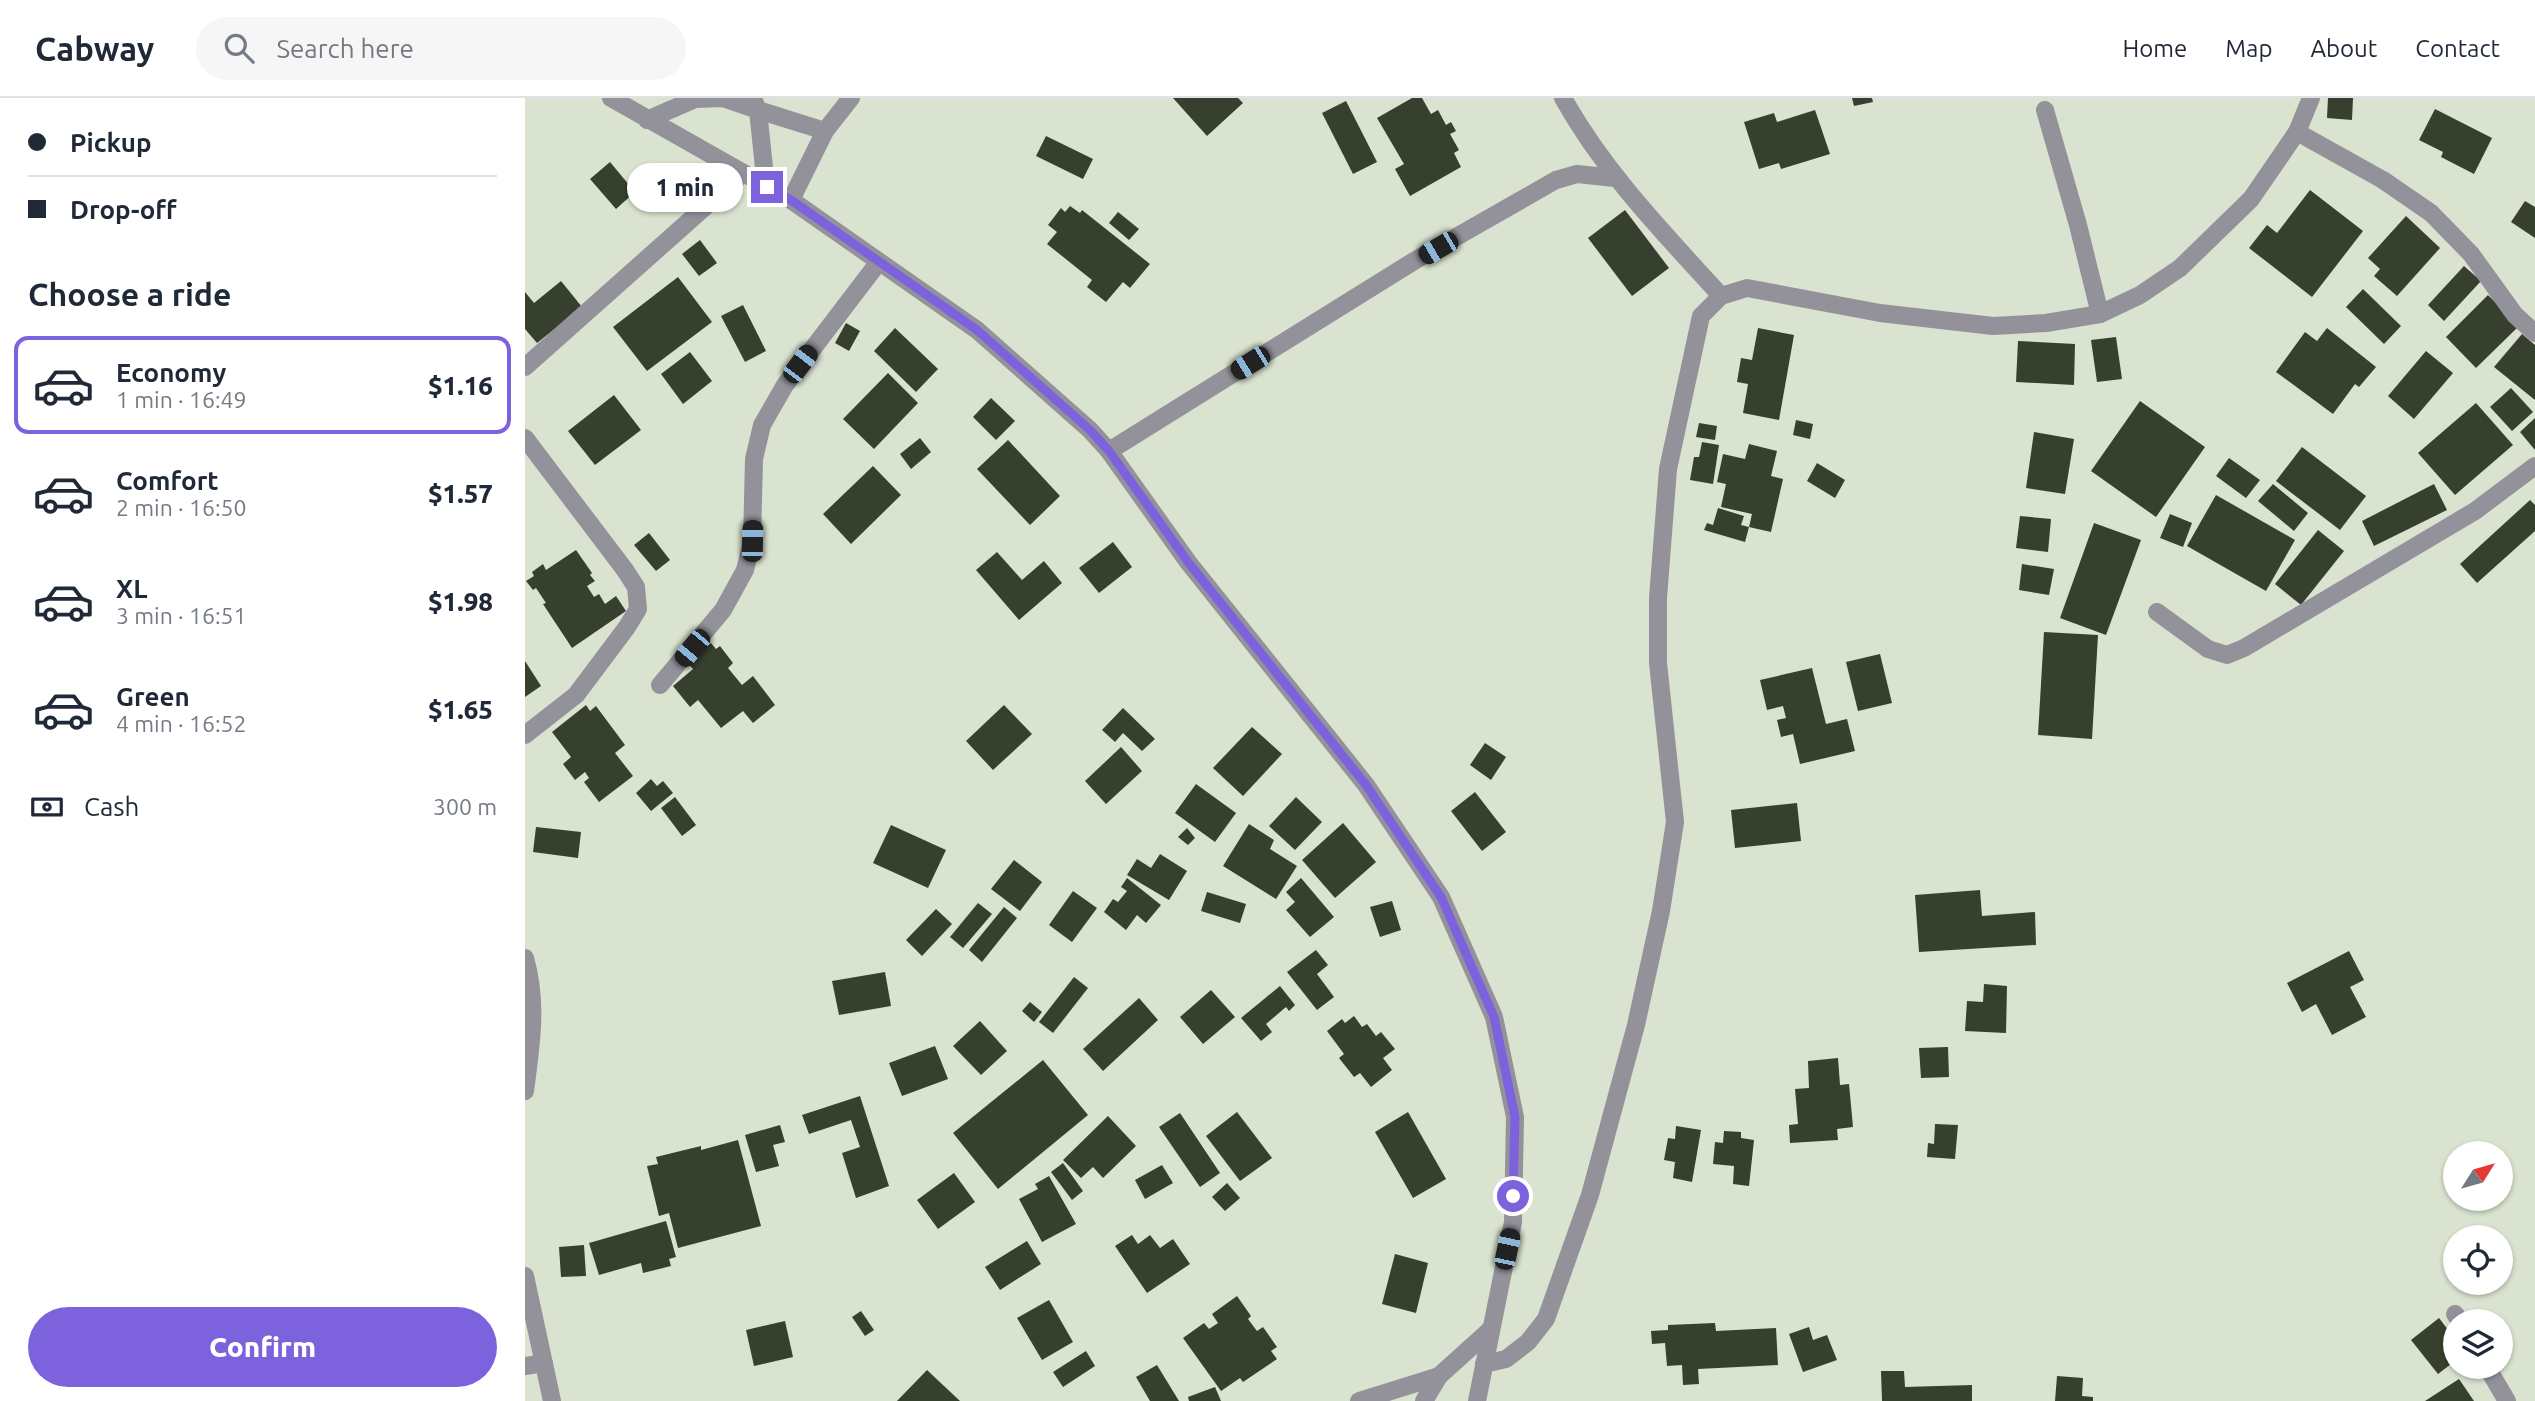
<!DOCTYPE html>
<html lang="en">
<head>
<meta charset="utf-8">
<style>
	:root { --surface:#fff; --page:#f6f6f7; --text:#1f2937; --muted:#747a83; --line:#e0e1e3; --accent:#7d62dd }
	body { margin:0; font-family:Ubuntu,sans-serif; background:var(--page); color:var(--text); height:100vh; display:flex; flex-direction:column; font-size:26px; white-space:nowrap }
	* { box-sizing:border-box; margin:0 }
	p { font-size:23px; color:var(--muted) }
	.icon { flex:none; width:38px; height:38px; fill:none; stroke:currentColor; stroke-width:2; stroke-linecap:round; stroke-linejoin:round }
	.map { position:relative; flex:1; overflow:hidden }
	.sheet { display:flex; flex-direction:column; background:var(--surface); width:525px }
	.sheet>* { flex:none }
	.banner { display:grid; align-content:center; height:154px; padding:0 28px; background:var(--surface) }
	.needle { width:46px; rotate:53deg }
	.controls { position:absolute; left:1918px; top:1043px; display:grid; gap:14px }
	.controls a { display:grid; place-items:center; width:70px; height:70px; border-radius:50%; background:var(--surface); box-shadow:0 2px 5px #0004; font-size:35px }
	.end { position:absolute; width:32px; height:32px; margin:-16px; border:9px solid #7d62dd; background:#fff; box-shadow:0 0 0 4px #fff }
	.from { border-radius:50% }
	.bubble { position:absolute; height:49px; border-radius:24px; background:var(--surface); box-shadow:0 2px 5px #0004; font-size:23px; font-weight:800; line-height:49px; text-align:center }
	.car { position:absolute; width:21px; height:42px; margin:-21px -10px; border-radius:9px; box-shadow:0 0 5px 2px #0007; background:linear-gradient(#222 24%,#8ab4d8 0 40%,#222 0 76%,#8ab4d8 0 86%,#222 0) }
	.banner b { display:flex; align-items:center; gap:24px; height:66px; font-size:26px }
	.banner b+b { border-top:2px solid var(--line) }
	.banner i { width:18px; height:18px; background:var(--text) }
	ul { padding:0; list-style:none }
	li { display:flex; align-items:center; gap:21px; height:98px; margin:0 14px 10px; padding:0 14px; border:4px solid transparent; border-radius:14px }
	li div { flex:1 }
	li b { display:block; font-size:26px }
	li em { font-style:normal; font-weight:800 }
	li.active { border-color:var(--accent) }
	li>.icon { width:63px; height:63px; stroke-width:1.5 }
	h2 { padding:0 28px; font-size:32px; line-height:84px }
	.pay { display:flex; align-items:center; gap:18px; height:77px; padding:0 28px; font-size:26px }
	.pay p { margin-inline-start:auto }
	.cta { display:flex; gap:14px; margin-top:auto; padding:14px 28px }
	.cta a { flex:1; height:80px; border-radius:42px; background:var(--accent); color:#fff; font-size:28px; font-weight:800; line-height:80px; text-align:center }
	header { display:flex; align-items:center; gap:42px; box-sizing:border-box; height:98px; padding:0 35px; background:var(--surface); border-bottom:2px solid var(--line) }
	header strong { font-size:33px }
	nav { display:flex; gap:38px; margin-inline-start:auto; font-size:24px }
	.search { width:490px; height:63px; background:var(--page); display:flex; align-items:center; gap:18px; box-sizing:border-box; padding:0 24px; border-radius:38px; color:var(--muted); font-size:26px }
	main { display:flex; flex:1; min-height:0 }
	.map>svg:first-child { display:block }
</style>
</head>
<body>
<header>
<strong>Cabway</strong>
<div class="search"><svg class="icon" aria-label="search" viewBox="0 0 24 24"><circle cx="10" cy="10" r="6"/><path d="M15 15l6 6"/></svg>Search here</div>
<nav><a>Home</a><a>Map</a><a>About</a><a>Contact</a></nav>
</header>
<main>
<section class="sheet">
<div class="banner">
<b><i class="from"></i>Pickup</b>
<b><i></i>Drop-off</b>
</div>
<h2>Choose a ride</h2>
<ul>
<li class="active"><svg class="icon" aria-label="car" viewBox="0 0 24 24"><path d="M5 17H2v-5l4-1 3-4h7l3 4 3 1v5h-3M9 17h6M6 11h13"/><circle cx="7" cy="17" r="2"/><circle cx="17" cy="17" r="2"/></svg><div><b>Economy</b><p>1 min · 16:49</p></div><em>$1.16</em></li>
<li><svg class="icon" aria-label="car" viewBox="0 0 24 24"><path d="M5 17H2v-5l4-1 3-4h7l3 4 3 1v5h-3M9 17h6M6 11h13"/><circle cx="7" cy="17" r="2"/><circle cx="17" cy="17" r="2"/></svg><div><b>Comfort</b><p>2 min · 16:50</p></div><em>$1.57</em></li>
<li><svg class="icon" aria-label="car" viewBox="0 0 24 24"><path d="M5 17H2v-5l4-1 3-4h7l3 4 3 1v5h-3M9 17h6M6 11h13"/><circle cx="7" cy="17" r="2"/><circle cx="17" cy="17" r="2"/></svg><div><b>XL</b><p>3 min · 16:51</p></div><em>$1.98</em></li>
<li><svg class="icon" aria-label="car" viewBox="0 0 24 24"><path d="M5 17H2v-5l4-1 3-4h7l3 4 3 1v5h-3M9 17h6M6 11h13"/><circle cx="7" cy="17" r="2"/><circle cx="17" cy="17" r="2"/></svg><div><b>Green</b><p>4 min · 16:52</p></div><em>$1.65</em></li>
</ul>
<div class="pay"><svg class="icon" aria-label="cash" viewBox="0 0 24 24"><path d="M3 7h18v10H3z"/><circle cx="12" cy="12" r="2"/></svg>Cash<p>300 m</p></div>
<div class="cta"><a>Confirm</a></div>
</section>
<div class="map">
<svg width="2010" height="1303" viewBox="0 0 2010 1303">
	<rect width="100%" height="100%" fill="#d9e3cf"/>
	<g fill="#373f2e">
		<path d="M648 0H713L718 5 682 38Z"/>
		<path d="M887 0H897L906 16 913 12 921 27 926 24 931 33 925 36 934 52 929 55 936 69 885 98 870 71 879 66 852 20Z"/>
		<path d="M1327 0H1347L1348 4 1329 8Z"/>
		<path d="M1803 0H1828L1827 22 1802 20Z"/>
		<path d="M821 3 852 64 828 76 797 15Z"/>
		<path d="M1910 11 1967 40 1949 76 1916 59 1918 54 1894 42Z"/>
		<path d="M1290 12 1305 56 1256 71 1254 65 1234 71 1219 24 1249 15 1252 24Z"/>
		<path d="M521 38 568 61 558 81 511 58Z"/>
		<path d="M85 64 110 94 91 111 65 81Z"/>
		<path d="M1785 92 1838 133 1787 199 1724 150 1742 127 1752 135Z"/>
		<path d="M2000 103 2010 109V140L1986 124Z"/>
		<path d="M545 108 555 115 557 112 625 166 605 190 598 184 581 204 562 189 567 182 522 146 532 134 523 127 536 110 540 114Z"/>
		<path d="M1100 112 1144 170 1107 198 1063 140Z"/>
		<path d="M593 114 614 131 604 142 584 125Z"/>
		<path d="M1881 118 1915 150 1872 198 1849 178 1855 171 1843 160Z"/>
		<path d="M175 142 192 165 174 178 157 156Z"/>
		<path d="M1939 168 1956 183 1919 223 1903 207Z"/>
		<path d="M153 179 187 224 122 273 88 229Z"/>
		<path d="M36 183 57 209 12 245 0 231V194L9 205Z"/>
		<path d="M1838 191 1876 228 1859 246 1821 209Z"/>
		<path d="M1963 197 1994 228 1951 270 1921 239Z"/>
		<path d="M218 207 241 253 220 264 196 218Z"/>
		<path d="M321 225 335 233 324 253 310 245Z"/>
		<path d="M370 230 413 271 391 294 349 253Z"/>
		<path d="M1233 230 1269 237 1254 322 1218 315 1223 286 1212 284 1216 260 1227 262Z"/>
		<path d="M1802 230 1851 269 1834 289 1830 286 1808 316 1751 274 1780 234 1792 243Z"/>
		<path d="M1997 236 2010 247V302L1969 269Z"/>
		<path d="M1591 239 1597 281 1572 284 1566 242Z"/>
		<path d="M1493 243 1550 246 1549 287 1491 284Z"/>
		<path d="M1901 253 1928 275 1889 321 1863 298Z"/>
		<path d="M165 254 187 283 158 306 136 276Z"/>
		<path d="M363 275 393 305 349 351 318 321Z"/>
		<path d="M1986 290 2008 314 1987 333 1965 309Z"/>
		<path d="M89 297 116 332 70 367 43 333Z"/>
		<path d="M466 300 490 323 471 342 448 319Z"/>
		<path d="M1615 303 1680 349 1631 419 1566 373Z"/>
		<path d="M1951 305 1988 347 1930 397 1893 355Z"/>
		<path d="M2010 320V352L1995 334Z"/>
		<path d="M1271 322 1288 326 1285 341 1268 337Z"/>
		<path d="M1174 325 1192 328 1190 342 1171 339Z"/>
		<path d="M1509 334 1549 341 1540 396 1501 390Z"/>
		<path d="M395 340 406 354 386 371 375 356Z"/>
		<path d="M483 342 535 398 505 427 452 371Z"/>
		<path d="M1177 344 1194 347 1188 386 1165 382 1169 359H1174Z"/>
		<path d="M1224 346 1252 353 1246 378 1258 381 1246 434 1224 429 1227 416 1196 409 1201 386 1192 384 1198 356 1220 361Z"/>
		<path d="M1777 349 1841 398 1815 432 1751 383Z"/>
		<path d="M1704 360 1735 382 1721 400 1691 378Z"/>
		<path d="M1292 365 1320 382 1310 400 1282 383Z"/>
		<path d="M348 368 376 397 326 446 298 416Z"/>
		<path d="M1748 386 1783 415 1769 433 1733 403Z"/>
		<path d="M1909 386 1922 412 1849 448 1837 423Z"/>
		<path d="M1691 397 1770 442 1741 493 1662 448Z"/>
		<path d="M2005 402 2010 407V433L1952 485 1935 466Z"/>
		<path d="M1193 410 1219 418 1216 427 1224 429 1220 444 1179 432 1182 425 1188 427Z"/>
		<path d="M1645 416 1667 425 1658 449 1635 440Z"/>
		<path d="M1495 418 1526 421 1523 454 1491 450Z"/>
		<path d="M1569 425 1616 442 1581 537 1535 520Z"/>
		<path d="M1793 432 1819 453 1776 507 1750 486Z"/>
		<path d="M124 435 145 462 131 473 109 447Z"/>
		<path d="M588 444 607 469 574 495 554 470Z"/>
		<path d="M51 452 67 475 65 477 70 483 62 488 69 499 74 496 80 506 91 498 101 513 47 550 18 506 21 505 11 490 8 492 1 483 9 478 7 474 18 466 21 472Z"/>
		<path d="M472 454 497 482 519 463 537 485 494 522 451 472Z"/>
		<path d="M1497 466 1529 471 1524 497 1494 492Z"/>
		<path d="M1519 534 1573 537 1567 641 1513 637Z"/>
		<path d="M186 545 191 551 195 548 208 565 203 570 217 587 228 578 250 607 228 625 218 613 196 630 173 602 165 609 148 588 168 571 162 564Z"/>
		<path d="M1355 556 1367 605 1333 613 1321 564Z"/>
		<path d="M0 563 16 588 0 599Z"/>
		<path d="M1287 570 1301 626 1322 621 1330 653 1275 666 1268 636 1256 639 1252 622 1261 620 1258 608 1242 612 1235 582Z"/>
		<path d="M61 607 65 613 71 608 100 647 90 655 108 678 74 704 59 684 64 680 60 674 50 682 38 666 46 659 27 634Z"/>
		<path d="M479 607 507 636 468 672 441 643Z"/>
		<path d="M598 610 630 641 617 653 598 635 590 644 577 632Z"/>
		<path d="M727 629 757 656 718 698 688 670Z"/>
		<path d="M960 645 981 659 966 682 945 667Z"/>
		<path d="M596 649 617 673 581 706 560 683Z"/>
		<path d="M126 681 132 688 138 683 148 695 126 713 111 695Z"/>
		<path d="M671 686 711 715 690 744 650 715Z"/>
		<path d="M950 694 981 734 957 753 926 713Z"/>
		<path d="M150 699 171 727 157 738 136 710Z"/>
		<path d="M771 699 797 724 770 752 744 728Z"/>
		<path d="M1272 705 1276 743 1210 750 1206 712Z"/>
		<path d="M818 725 851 764 810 800 777 762Z"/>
		<path d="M724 726 749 742 745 751 772 768 751 801 698 768Z"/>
		<path d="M366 727 421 752 403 790 348 765Z"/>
		<path d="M11 729 56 734 53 760 8 754Z"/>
		<path d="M662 730 670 740 663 747 653 739Z"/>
		<path d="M635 756 662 773 644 802 602 777 612 761 626 770Z"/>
		<path d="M489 762 517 784 495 813 466 791Z"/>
		<path d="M602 780 636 807 621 825 612 817 601 832 579 814 588 801 593 804 602 793 596 789Z"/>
		<path d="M776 780 809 819 785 839 761 812 770 804 761 794Z"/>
		<path d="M1455 792 1457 818 1510 814 1511 847 1394 854 1390 797Z"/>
		<path d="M548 793 572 810 547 844 524 827Z"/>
		<path d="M682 794 721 806 715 825 676 813Z"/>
		<path d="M867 803 876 832 855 839 845 809Z"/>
		<path d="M453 805 467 816 438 850 425 839Z"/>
		<path d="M479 809 492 820 457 864 444 852Z"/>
		<path d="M411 811 427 826 397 858 381 842Z"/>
		<path d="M791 852 803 867 792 876 809 899 792 912 762 874Z"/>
		<path d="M1824 853 1839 882 1825 889 1841 919 1807 937 1791 906 1777 914 1762 885Z"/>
		<path d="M360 874 366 908 314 917 307 883Z"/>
		<path d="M549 879 563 890 528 935 514 924Z"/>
		<path d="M1459 886 1482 888 1481 935 1440 933 1442 903 1458 904Z"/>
		<path d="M755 888 770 907 764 913 761 909 741 926 747 934 736 943 716 920Z"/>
		<path d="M686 892 710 919 678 946 655 919Z"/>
		<path d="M614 900 633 922 578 973 558 951Z"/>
		<path d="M505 904 517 914 509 924 497 913Z"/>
		<path d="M829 918 837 929 842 926 851 938 856 934 870 951 858 960 867 972 846 989 835 975 829 979 814 960 819 956 802 933 817 921 820 925Z"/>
		<path d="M455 923 482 953 456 977 428 948Z"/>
		<path d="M410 948 423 981 377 998 364 965Z"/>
		<path d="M1423 949 1424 979 1396 980 1394 950Z"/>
		<path d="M1313 960 1315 987 1324 986 1328 1029 1312 1031 1313 1042 1265 1045 1264 1027 1273 1026 1270 991 1284 990 1283 963Z"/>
		<path d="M518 962 563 1017 473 1091 428 1035Z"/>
		<path d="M335 998 364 1088 331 1100 317 1055 335 1049 326 1022 284 1036 277 1017Z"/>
		<path d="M712 1014 747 1060 715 1083 681 1038Z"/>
		<path d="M883 1014 921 1081 888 1100 850 1034Z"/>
		<path d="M655 1015 695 1075 675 1089 634 1029Z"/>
		<path d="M583 1018 611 1048 578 1080 568 1069 556 1080 538 1062Z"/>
		<path d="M1410 1026 1433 1027 1430 1061 1402 1059 1403 1045 1409 1046Z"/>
		<path d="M255 1027 260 1044 248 1047 254 1068 231 1074 220 1037Z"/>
		<path d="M1151 1028 1176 1032 1167 1084 1148 1080 1150 1064 1139 1062 1143 1040 1150 1041Z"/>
		<path d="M1199 1033 1216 1034V1040L1229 1042 1224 1088 1208 1086 1209 1068 1188 1066 1190 1044 1198 1045Z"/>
		<path d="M213 1042 236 1128 153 1150 144 1115 134 1118 122 1068 133 1066 131 1059 176 1048V1052Z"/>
		<path d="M538 1065 558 1093 547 1102 526 1074Z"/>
		<path d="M637 1067 648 1085 620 1101 610 1082Z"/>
		<path d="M429 1075 450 1104 413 1131 392 1102Z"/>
		<path d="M524 1078 551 1126 517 1144 494 1101 513 1091 510 1086Z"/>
		<path d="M702 1085 715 1100 700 1113 687 1099Z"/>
		<path d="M141 1123 151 1159 144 1161 146 1168 118 1175 116 1165 74 1177 64 1145Z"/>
		<path d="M607 1137 613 1146 625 1137 635 1150 648 1141 665 1166 622 1195 590 1148Z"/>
		<path d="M502 1143 516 1166 475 1192 460 1169Z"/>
		<path d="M59 1147 61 1178 36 1179 34 1149Z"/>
		<path d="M870 1156 903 1165 891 1215 857 1206Z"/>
		<path d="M712 1198 726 1218 723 1221 732 1233 738 1229 752 1249 746 1253 752 1261 718 1284 715 1280 696 1293 658 1240 679 1225 684 1231 693 1225 687 1216Z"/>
		<path d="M524 1202 548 1244 517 1262 492 1220Z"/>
		<path d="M336 1213 349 1232 340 1238 327 1219Z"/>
		<path d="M1914 1220 1930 1241V1263L1913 1276 1886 1242Z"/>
		<path d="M260 1223 268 1259 229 1268 221 1232Z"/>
		<path d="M1190 1225 1191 1233 1251 1230 1253 1267 1173 1271 1174 1286 1158 1287 1157 1267 1142 1268 1140 1245 1127 1246 1126 1233 1143 1232V1227Z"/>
		<path d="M1284 1229 1288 1242 1302 1237 1312 1262 1278 1274 1264 1236Z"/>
		<path d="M561 1253 570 1268 538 1289 528 1274Z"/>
		<path d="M632 1267 654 1303H625L611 1279Z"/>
		<path d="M402 1272 435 1303H372Z"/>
		<path d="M1356 1273H1379L1380 1289 1447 1287V1303H1357Z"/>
		<path d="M1532 1278 1558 1280 1557 1298 1568 1299V1303H1530Z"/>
		<path d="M1934 1281 1949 1303H1900Z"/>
		<path d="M690 1289 696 1303H664L663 1299Z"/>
	</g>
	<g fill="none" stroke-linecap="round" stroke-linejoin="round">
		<g stroke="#93929b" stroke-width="18">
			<path d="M86 0 266 102 452 232 565 332 584 353 663 464 841 687 916 799 969 919 990 1019 988 1124 952 1303"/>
			<path d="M1038 0C1080 75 1138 134 1196 198"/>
			<path d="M229 3 233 12 300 33 266 102"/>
			<path d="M1520 12 1553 127 1575 216"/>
			<path d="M122 22 170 1 198 0 233 12 241 89"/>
			<path d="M300 33 326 0"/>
			<path d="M1772 34 1858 82 1906 115 1946 156 1990 217 2010 235"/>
			<path d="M0 269 217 76"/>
			<path d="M0 340 100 472 111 489 113 511 102 529 51 597 0 637"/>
			<path d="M584 353 889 163 1031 82 1052 76 1090 80"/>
			<path d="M1632 514 1683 551 1702 557 1719 550 1950 413 2010 368"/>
			<path d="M135 587 198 512 220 472 227 443 229 361 237 327 260 287 353 165"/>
			<path d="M0 860C13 905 6 947 0 993"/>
			<path d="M0 1178 27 1303"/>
			<path d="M1930 1216 1935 1223"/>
			<path d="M959 1266 981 1261 1003 1244 1021 1221 1065 1097 1111 927 1136 813 1150 724 1133 565V500L1143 371 1176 218 1196 198 1222 190 1355 215 1468 228 1521 225 1575 216 1615 197 1655 170 1726 101 1772 34 1786 0"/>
			<path d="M0 1268 19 1265"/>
			<path d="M1962 1269 1982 1303"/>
			<path d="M834 1303 914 1278"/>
			<path d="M899 1303 914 1278 965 1232"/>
		</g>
	</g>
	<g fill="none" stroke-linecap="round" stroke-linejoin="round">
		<path stroke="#7d62dd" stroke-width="9" d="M242 89 266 102 452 232 565 332 584 353 663 464 841 687 916 799 969 919 990 1019 988 1098"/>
	</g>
</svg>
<div class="controls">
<a><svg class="needle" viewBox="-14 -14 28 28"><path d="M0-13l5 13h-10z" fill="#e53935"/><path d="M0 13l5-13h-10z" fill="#747a83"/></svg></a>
<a><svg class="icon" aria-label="locate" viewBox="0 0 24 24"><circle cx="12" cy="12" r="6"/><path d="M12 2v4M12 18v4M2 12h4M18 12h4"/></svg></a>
<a><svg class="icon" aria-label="layers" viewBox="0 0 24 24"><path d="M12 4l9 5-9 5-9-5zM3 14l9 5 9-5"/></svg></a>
</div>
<i class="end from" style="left:988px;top:1098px"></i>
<i class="end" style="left:242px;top:89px"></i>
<div class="bubble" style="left:102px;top:65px;width:116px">1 min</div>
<i class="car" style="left:913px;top:150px;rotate:240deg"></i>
<i class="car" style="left:725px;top:265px;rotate:238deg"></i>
<i class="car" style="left:275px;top:266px;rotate:37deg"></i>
<i class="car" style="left:227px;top:443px;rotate:1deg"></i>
<i class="car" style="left:167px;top:550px;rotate:220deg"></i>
<i class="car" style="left:982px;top:1151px;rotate:12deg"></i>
</div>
</main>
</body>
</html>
